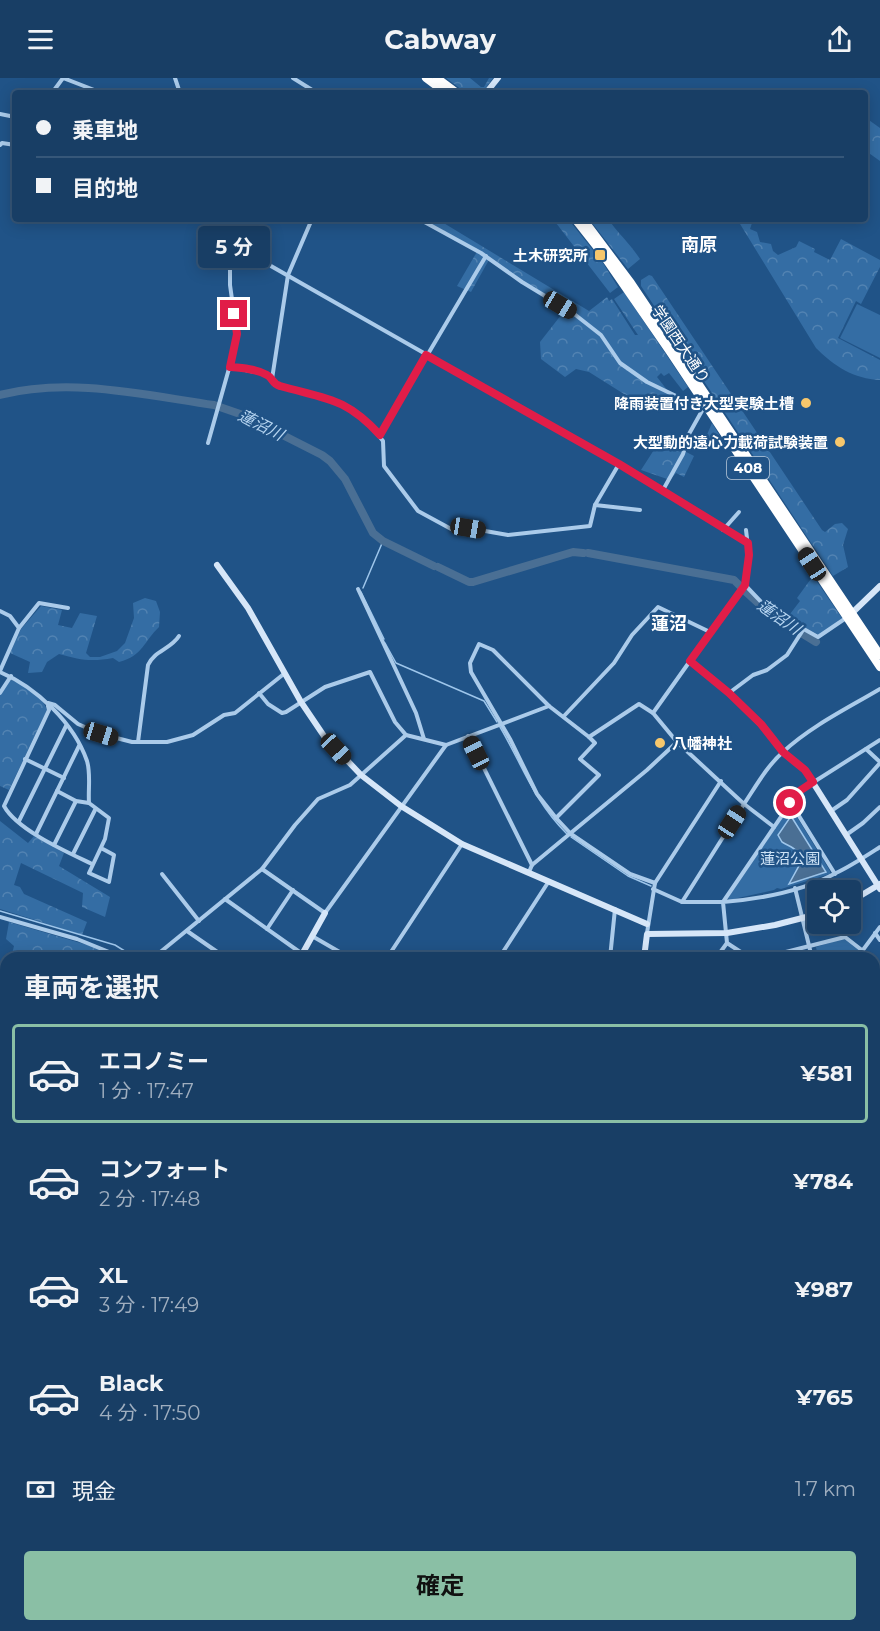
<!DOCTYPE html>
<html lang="ja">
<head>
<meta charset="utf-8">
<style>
	:root { --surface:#183e65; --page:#21456b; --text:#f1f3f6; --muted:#9faebf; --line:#365779; --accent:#8abfa5 }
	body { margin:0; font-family:Montserrat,"Noto Sans JP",sans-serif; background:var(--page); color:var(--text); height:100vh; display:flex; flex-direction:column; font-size:22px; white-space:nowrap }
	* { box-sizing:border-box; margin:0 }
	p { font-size:20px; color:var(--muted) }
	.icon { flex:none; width:33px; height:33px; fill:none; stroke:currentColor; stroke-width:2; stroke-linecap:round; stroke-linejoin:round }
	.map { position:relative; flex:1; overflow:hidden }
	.side { position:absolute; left:0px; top:874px; width:880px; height:680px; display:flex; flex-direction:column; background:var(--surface); border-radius:18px 18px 0 0; box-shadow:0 3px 15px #0003,0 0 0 2px var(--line) }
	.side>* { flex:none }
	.guide { position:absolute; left:12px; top:12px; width:856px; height:132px; border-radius:6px; box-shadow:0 3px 15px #0003,0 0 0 2px var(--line); display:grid; align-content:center; height:132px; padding:0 24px; background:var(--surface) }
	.controls { position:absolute; left:807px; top:802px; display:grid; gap:12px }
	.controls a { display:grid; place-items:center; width:54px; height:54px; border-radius:6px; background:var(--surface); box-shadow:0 3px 15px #0003,0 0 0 2px var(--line); font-size:30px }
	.end { position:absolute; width:27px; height:27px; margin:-14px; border:8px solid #e11d48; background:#fff; box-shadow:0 0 0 3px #fff }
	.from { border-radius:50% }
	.bubble { position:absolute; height:42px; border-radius:6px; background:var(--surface); box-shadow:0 3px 15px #0003,0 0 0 2px var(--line); font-size:20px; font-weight:700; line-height:42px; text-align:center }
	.car { position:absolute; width:18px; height:36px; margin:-18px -9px; border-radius:8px; box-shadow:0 0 4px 2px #0007; background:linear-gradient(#222 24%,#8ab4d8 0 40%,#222 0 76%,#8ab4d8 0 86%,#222 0) }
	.guide b { display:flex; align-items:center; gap:21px; height:57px; font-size:22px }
	.guide b+b { border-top:2px solid var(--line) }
	.guide i { width:15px; height:15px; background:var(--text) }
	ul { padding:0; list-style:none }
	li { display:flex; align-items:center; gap:18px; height:99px; margin:0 12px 9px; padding:0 12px; border:3px solid transparent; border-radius:6px }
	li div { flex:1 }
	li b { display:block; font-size:22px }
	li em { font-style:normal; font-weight:700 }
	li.active { border-color:var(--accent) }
	li>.icon { width:54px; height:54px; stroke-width:1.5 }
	h2 { padding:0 24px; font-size:27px; line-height:72px }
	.pay { display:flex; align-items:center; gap:15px; height:66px; padding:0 24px; font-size:22px }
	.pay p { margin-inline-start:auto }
	.primary-button { display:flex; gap:12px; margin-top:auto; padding:12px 24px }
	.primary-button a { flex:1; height:69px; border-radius:6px; background:var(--accent); color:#111; font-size:24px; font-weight:700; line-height:69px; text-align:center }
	header { display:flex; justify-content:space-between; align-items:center; height:78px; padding:0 24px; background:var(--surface); font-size:27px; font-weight:700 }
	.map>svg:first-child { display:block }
</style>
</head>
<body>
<header><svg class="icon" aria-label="menu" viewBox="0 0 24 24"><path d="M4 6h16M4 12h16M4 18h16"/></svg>Cabway<svg class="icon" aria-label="share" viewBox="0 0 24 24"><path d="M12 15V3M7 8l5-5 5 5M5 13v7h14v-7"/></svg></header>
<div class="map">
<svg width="880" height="1553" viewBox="0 0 880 1553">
	<defs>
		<pattern id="forest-crowns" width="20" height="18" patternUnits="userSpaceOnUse" patternTransform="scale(1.5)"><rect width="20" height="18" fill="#346da4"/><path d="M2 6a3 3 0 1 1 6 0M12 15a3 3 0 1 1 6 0" fill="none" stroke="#5283b2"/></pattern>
	</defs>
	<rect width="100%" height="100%" fill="#205387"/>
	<g fill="#346da4">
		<path d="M857 226 880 237V280L840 260Z"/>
		<path d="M789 730 792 731 830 793V796L781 811 777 810 774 812 729 822 728 820Z"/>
		<path d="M848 859 862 871 855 880H818L816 869Z"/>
	</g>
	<g fill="url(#forest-crowns)">
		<path d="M446 0H470L481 9H484L489 0H493L482 15H466Z"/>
		<path d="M866 40 880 50V83L866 73Z"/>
		<path d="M423 141H437L589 233 607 219 609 223 612 221 635 257H638L614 221 624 214 688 309 683 313 669 295 664 298 661 295 657 299 671 317 662 327 651 333 589 294 576 291 565 299 541 281 540 264 565 232 490 180 471 214 457 208 478 172Z"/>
		<path d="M551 141H568L601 182 618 209 610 215 556 145Z"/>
		<path d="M589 141H608C618 155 630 166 640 181L628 191Z"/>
		<path d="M737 141H744L752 145 750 151 757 154 760 164 771 166 773 173 778 177 796 169 799 163 815 171 814 174 830 182 841 161 880 182V189L861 226 856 223 838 260 880 282V302C854 301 834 288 816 270Z"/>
		<path d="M649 197 652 198 822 452 825 454 835 446 842 445 848 451 843 467 848 489 833 498 641 208V202Z"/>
		<path d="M712 345 721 360 718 373 703 366Z"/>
		<path d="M661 361 694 378 684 399 676 395 670 402 641 392Z"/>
		<path d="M813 498 842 540 819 557 787 540 800 523 797 520Z"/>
		<path d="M145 520 156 523 160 534 159 549C144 563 143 578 119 584L113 580C91 584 80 582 59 576L47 584 42 594 28 595 30 584 10 575 21 551 41 528 62 532 58 547 72 550 80 535 97 538 86 575 90 579H100L117 573 125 565 134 540 133 525Z"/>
		<path d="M10 602C24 605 42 618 47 632L9 712 0 708V617Z"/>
		<path d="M0 743 28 765 34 758 64 775 59 788 110 819 105 839 82 829 83 815 21 785 14 807 20 809 24 816 87 844 82 857 0 831Z"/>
		<path d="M9 844 101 871 120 880H11L14 868 6 861Z"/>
		<rect x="0" y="1000" width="6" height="82"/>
		<path d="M6 1248V1303L0 1307V1249Z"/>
	</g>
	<path fill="#4a6f94" stroke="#9ec6eb" stroke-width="1.5" d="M791 738 826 794 789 806 801 784C799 770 792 770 782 764L778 757Z"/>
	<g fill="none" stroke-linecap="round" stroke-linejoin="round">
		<g stroke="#9ec6eb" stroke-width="1.5">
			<path d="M363 510 383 463"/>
			<path d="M361 514 384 561"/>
			<path d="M385 565 396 585 484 623 497 644"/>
			<path d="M500 649C523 688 533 722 567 756"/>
			<path d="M571 759 628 798 651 808"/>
			<path d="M0 833 115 867 136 880"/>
		</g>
		<g stroke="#4a6f94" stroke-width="8">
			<path d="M0 317C70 299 144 317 214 327L243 337 322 377 330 383 345 401 373 455 383 463 434 488"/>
			<path d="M588 475 734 502 741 509"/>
			<path d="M438 489 469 504H473L573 474 583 475"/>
			<path d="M744 512 769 535 816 564"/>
		</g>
		<g stroke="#abcbea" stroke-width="4">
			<path d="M63 0 102 15"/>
			<path d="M175 0 180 15"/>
			<path d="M293 0 317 15"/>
			<path d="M52 15 63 0"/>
			<path d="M0 36 15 39"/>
			<path d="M0 67 2 65 15 67"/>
			<path d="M419 141 481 175 522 204 573 235 601 257 620 285 647 304 703 331 706 329"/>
			<path d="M234 167 619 386 748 465"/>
			<path d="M230 289 265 296 277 308 307 314 336 323 365 341 383 363 384 388 418 433 453 452 468 450 508 457 590 448 595 427 619 386"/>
			<path d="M272 301 288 197 312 141"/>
			<path d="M380 357 486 178"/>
			<path d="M208 365 230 287 237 257 230 207V180L234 167 258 141"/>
			<path d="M663 412 683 376 689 356 703 331"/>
			<path d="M595 427 640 432"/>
			<path d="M723 452 739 434"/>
			<path d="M746 452 749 477 745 507 690 583C724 611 756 639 783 674"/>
			<path d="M745 507 768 531 818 559 846 540"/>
			<path d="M358 511 416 635 424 661"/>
			<path d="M0 533 10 538 19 550"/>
			<path d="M690 583 653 635 677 664 744 726C756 708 767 688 783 674 811 648 848 630 880 611"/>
			<path d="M0 593 19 550 39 525 68 530"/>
			<path d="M0 594C36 609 74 645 87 683 91 696 88 711 89 725L109 740 105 761 89 795 109 804 114 777 101 770"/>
			<path d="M0 615 11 598"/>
			<path d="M259 615 268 626 282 635 286 634 325 609 370 594 395 644 406 657"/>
			<path d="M729 615 753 597 767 592 787 577 803 552"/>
			<path d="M48 625 55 627 78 646 101 656 132 664H167L193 657 224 637 235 635 285 595"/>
			<path d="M48 628 49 632 4 728C17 752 67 774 92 786"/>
			<path d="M549 628 493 572 479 566 470 585 471 594 510 661 537 716 556 740 571 756 630 796 655 805"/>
			<path d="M564 638 614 585 632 557 658 529 710 554"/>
			<path d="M468 658 532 787"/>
			<path d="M138 664 148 587C154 573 171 571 179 558"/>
			<path d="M866 671 880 684"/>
			<path d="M25 681 64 700"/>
			<path d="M57 713 76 723 89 725"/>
			<path d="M791 725 835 796"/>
			<path d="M831 733 847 722 880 685"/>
			<path d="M556 740 599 697 580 681 595 665 589 659"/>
			<path d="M19 743 66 648"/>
			<path d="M36 756 79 668"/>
			<path d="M846 757 863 745 880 729"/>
			<path d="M54 767 76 723"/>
			<path d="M73 776 95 732"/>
			<path d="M262 791 325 835 446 667"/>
			<path d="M529 794 532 787 647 692 677 664"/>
			<path d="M162 796 199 843"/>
			<path d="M795 810 812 880"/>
			<path d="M653 811 682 824H723L798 714 880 662"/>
			<path d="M225 821 301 875"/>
			<path d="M682 824 744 726 774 749"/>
			<path d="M0 839 77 861 124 880"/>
			<path d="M267 851 293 812"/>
			<path d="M187 853 226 880"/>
			<path d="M647 855 655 805 721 703"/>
			<path d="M875 855 880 862"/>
			<path d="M312 858 350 880"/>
			<path d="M153 880 262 791 295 747 318 721 350 707 406 657 446 667 549 628 589 659 639 626 653 635"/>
			<path d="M387 880 462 766"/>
			<path d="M499 880 549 803"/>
			<path d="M610 880 615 831"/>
			<path d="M716 880 727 865"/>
			<path d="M750 880 727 865 723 824C760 821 803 813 836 795 851 788 866 778 880 769"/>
			<path d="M774 880 778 876 845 859 863 873"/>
			<path d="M857 880 880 849"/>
			<path d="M874 902 880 895"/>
			<path d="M874 942 880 935"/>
			<path d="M874 964 880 967"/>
			<path d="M874 1047 880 1034"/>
			<path d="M874 1172 880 1167"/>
			<path d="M0 1228 6 1220"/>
			<path d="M0 1382 6 1391"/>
			<path d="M874 1412H880"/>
			<path d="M874 1496 880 1488"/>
			<path d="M874 1503 877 1528"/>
			<path d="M99 1548 100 1553"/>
			<path d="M189 1548 199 1553"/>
			<path d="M761 1548 762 1553"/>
			<path d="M30 1553 41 1548"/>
			<path d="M314 1553 315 1548"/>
			<path d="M417 1553V1548"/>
		</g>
		<g stroke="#d6e6f8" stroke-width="6">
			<path d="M486 15 498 0"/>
			<path d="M217 487 248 530 301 624 324 658 361 697 401 728 462 766 647 846"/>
			<path d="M850 537 880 508"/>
			<path d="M783 674 805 692 880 811"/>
			<path d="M850 824 880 806"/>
			<path d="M300 880 325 835"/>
			<path d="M644 880 647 856 727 855 775 847 818 836"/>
			<path d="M874 1093 880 1092"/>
			<path d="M874 1529 880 1528"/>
			<path d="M546 1548 599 1551 703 1548"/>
			<path d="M496 1553 527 1548"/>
		</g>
		<g stroke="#eef5fe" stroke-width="6">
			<path d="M0 1207H6"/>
			<path d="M874 1208H880"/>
			<path d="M0 1213H6"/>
			<path d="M874 1214H880"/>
		</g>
		<g stroke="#fff" stroke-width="8">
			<path d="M426 0 446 15"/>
			<path d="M437 0 457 15"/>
			<path d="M575 141 601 174 670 274 880 589"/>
			<path d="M583 141 631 205 880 577"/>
		</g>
	</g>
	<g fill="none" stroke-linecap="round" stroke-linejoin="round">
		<path stroke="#e11d48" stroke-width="8" d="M234 236 237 256 230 289C242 290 256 291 267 297 273 300 272 306 280 308 326 321 345 319 380 357L426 277 619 386 748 465 749 477 745 507 690 583 729 615 761 646 783 674 805 692 813 704 798 714 790 725"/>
	</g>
	<g fill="#f7c76c" stroke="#205387" stroke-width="2">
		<rect x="594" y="171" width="12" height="12" rx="3"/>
		<circle cx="806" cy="325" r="6"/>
		<circle cx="840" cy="364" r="6"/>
		<circle cx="660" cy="665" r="6"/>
	</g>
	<g text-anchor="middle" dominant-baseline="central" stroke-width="5" stroke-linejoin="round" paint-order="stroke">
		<rect fill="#205387" stroke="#bccbdb" stroke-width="1.5" x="727" y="379" width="42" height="22" rx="4.5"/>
		<g font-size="14" font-weight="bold" fill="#fff">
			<text x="748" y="390">408</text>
		</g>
		<g font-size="15" font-weight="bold" fill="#fff" stroke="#205387" text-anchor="end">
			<text x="588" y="177">土木研究所</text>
			<text x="794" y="325">降雨装置付き大型実験土槽</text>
			<text x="828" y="364">大型動的遠心力載荷試験装置</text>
			<text x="672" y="665" text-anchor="start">八幡神社</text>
		</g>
		<g font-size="15" fill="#fff" stroke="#205387">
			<text transform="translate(681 266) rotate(56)">学園西大通り</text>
		</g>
		<g font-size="15" fill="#cfe4f7" stroke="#205387">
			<text x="790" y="780">蓮沼公園</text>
		</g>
		<g font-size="16" font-style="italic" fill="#b6d5f1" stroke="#205387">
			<text transform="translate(261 347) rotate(27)">蓮沼川</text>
			<text transform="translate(779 539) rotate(35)">蓮沼川</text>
		</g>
		<g font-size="18" font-weight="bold" fill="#fff" stroke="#205387">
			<text x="699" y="167">南原</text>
			<text x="669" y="546">蓮沼</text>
		</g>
	</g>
</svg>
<div class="controls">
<a><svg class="icon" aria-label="locate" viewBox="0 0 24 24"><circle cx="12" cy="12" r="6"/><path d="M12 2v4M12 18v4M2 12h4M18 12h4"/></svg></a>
</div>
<i class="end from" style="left:790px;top:725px"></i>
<i class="end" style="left:234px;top:236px"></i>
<div class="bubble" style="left:198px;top:148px;width:72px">5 分</div>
<i class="car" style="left:560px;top:227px;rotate:121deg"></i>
<i class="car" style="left:468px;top:450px;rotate:99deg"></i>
<i class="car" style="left:812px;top:486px;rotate:327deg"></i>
<i class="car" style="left:101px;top:656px;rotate:107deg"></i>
<i class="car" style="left:336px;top:671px;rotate:137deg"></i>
<i class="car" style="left:476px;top:675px;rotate:334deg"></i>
<i class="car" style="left:732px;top:744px;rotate:33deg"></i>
<div class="guide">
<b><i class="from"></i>乗車地</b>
<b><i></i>目的地</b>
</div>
<section class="side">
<h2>車両を選択</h2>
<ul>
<li class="active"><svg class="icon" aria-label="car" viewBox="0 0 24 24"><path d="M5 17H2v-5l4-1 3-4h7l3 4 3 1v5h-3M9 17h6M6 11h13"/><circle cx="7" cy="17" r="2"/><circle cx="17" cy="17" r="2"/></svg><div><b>エコノミー</b><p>1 分 · 17:47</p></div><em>¥581</em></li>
<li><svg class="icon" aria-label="car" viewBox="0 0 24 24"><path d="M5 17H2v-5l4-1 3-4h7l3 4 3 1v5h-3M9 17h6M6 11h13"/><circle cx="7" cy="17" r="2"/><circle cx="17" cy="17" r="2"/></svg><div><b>コンフォート</b><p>2 分 · 17:48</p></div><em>¥784</em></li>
<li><svg class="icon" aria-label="car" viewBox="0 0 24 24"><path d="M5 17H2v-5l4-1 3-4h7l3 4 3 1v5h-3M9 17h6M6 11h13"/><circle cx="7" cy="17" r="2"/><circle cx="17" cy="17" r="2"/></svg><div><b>XL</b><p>3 分 · 17:49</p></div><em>¥987</em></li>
<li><svg class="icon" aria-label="car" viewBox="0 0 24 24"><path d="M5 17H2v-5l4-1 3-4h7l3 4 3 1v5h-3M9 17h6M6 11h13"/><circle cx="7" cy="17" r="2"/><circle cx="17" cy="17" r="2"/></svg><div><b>Black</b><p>4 分 · 17:50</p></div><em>¥765</em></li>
</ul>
<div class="pay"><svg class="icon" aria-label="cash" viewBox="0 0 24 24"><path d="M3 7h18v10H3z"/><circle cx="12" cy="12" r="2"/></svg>現金<p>1.7 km</p></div>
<div class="primary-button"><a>確定</a></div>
</section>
</div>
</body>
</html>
